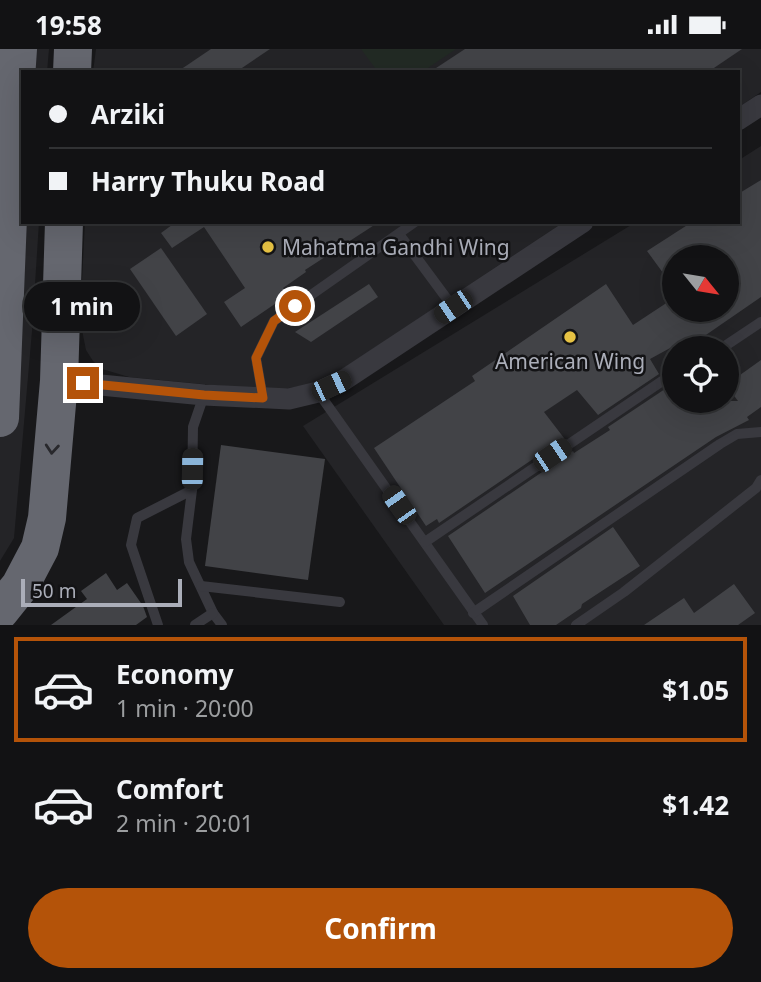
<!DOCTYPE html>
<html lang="en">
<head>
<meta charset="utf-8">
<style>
	:root { --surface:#121214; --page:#1b1b1d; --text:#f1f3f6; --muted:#9c9ea0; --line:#313234; --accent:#b45309 }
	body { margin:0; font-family:"Noto Sans",sans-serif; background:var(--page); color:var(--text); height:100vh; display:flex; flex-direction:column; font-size:26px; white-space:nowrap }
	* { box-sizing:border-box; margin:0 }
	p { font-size:23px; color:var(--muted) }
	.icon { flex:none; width:38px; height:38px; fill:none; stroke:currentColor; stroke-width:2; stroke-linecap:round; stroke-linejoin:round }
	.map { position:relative; height:576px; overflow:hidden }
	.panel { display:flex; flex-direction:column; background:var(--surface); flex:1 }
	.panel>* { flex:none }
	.guide { position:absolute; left:21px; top:21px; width:719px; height:154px; border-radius:0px; box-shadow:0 7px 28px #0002,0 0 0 2px var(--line); display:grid; align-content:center; height:154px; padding:0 28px; background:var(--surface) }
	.needle { width:46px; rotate:120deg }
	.fabs { position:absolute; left:662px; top:196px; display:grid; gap:14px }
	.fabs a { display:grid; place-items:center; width:77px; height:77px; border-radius:50%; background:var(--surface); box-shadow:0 7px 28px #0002,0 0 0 2px var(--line); font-size:35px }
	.scale { position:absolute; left:21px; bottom:18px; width:161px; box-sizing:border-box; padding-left:7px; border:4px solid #abaeb9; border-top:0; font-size:19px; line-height:24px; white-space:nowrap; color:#abaeb9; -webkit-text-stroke:5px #131315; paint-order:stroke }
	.end { position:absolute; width:32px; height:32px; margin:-16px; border:9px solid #b45309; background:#fff; box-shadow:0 0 0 4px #fff }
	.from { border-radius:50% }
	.bubble { position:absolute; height:49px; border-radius:24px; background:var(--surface); box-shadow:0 7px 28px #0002,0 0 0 2px var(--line); font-size:23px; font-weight:700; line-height:49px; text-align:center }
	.car { position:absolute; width:21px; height:42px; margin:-21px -10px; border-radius:9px; box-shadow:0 0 5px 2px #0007; background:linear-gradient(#222 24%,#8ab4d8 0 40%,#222 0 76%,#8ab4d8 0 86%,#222 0) }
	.guide b { display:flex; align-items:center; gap:24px; height:66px; font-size:26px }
	.guide b+b { border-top:2px solid var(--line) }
	.guide i { width:18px; height:18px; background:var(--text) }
	ul { padding:12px 0 0; list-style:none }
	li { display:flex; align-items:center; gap:21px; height:105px; margin:0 14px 10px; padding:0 14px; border:4px solid transparent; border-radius:0px }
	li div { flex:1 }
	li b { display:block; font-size:26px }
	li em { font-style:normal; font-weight:700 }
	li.current { border-color:var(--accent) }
	li>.icon { width:63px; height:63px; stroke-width:1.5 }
	.action { display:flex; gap:14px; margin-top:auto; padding:14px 28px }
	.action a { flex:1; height:80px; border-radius:42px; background:var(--accent); color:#fff; font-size:28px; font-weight:700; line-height:80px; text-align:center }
	.status { display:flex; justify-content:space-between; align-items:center; height:49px; padding:0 35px; background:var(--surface); direction:ltr }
	.status svg { height:19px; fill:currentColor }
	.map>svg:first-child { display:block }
</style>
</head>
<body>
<div class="status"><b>19:58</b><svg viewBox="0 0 49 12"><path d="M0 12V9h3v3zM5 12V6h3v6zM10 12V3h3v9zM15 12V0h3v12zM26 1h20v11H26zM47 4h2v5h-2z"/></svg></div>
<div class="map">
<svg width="761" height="576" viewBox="0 0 761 576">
	<rect width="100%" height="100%" fill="#18181a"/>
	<g fill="#242427" fill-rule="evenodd">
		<path d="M0 0H49L47 23H23V173H39L32 282 14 489 0 512Z"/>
		<path d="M96 0H761V43L739 58 738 23H93Z"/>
		<path d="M761 97V576H444L303 377 636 173H738L739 111ZM674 208H726V261H674ZM674 299H726V352H674Z"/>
		<path d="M85 173H564L332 327 312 335 273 342 129 328 102 320 93 312 86 301 80 271Z"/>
	</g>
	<path fill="#222a24" d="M361 0H456L422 23H378Z"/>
	<g fill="#424347">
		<path d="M211 0H270L236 23H177Z"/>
		<path d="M465 0H742L708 23H430Z"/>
		<path d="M761 131V248L687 299 683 292 650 310 659 325 598 366 577 341 544 363 564 389 439 474 437 470 426 477 374 399 475 332 472 327 606 235 633 276 674 249V261H726V208H674V239L647 202 692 173H738V145Z"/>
		<path d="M176 173H379L305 221 306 223 283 239 288 246 241 278 224 253 245 239 204 178 172 199 161 184Z"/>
		<path d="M161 199 207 265 176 287 130 220Z"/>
		<path d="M369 235 378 248 311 293 295 283Z"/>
		<path d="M761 311V358L747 368 749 371 716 388 485 544 448 487 573 402 574 404 610 381 608 378 668 338 674 352H738L726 336Z"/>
		<path d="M221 396 325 410 308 531 205 517Z"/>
		<path d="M613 478 640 517 582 555 581 559 556 576H530L513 547Z"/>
		<path d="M106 524 117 541 127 534 143 557 147 568 136 576H51L87 550 81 542Z"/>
		<path d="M734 535 755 564 738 576H644L684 549 694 564Z"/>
	</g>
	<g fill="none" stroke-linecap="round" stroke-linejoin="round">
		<g stroke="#39393f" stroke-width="10">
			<path d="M399 185 453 258"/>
			<path d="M722 299 761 273"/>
			<path d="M318 343 483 576"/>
			<path d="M204 346 193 378 192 441 186 490 189 513 213 564 222 576"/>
			<path d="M263 349 256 309 274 272 415 173"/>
			<path d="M425 493 674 324"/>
			<path d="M201 537 340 553"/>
			<path d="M473 564 720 395 737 385 761 383"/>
			<path d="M158 576 131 496 137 469 192 441"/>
			<path d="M195 576 213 564"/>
			<path d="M576 576 624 543 756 439 761 431"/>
		</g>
		<g stroke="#39393f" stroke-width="21">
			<path d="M738 71 761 56"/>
			<path d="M59 332 204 346 289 350 318 343 344 331 583 173"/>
		</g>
		<g stroke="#65676f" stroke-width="38">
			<path d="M72 23 73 0"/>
			<path d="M0 369 10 118 18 0"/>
			<path d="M0 562 20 537 40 499 47 469 59 332 64 173"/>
		</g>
	</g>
	<defs><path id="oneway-chevron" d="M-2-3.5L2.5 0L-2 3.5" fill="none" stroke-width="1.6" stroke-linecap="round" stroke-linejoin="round" transform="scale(1.75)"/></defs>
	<use stroke="#28282c" href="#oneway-chevron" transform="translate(52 400) rotate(95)"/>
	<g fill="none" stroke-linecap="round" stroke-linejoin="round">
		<path stroke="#b45309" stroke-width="9" d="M83 334 204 346 263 349 256 309 274 272 295 257"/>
	</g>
	<g fill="#e6c243" stroke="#131315" stroke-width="2.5">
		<circle cx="268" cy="198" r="7"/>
		<circle cx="570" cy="288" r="7"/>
	</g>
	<g text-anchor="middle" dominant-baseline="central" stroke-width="5" stroke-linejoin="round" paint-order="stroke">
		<g font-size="21" fill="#abaeb9" stroke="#131315" text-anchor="start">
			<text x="282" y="198">Mahatma Gandhi Wing</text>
			<text x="570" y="312" text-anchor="middle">American Wing</text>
		</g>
	</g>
</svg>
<div class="fabs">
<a><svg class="needle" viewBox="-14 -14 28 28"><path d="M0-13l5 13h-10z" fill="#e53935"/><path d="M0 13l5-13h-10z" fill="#9c9ea0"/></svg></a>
<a><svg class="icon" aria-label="locate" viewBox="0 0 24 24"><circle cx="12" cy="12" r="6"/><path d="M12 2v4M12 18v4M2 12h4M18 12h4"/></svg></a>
</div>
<div class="scale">50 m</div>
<i class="end from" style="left:295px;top:257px"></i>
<i class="end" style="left:83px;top:334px"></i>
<div class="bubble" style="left:24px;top:233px;width:116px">1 min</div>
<i class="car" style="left:453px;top:258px;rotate:236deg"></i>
<i class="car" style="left:331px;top:337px;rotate:65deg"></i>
<i class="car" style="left:552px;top:406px;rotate:56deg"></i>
<i class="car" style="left:192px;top:420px;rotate:1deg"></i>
<i class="car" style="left:399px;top:456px;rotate:325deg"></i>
<div class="guide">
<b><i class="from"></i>Arziki</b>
<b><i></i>Harry Thuku Road</b>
</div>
</div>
<section class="panel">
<ul>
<li class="current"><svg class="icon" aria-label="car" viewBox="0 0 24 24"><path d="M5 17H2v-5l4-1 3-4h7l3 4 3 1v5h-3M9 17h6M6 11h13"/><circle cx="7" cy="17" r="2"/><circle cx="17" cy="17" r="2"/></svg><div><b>Economy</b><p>1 min · 20:00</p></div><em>$1.05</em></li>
<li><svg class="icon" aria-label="car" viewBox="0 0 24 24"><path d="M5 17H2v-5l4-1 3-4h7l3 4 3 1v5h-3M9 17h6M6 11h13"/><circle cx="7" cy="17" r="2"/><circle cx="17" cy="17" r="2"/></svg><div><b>Comfort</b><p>2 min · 20:01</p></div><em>$1.42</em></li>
</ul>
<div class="action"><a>Confirm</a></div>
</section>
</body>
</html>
